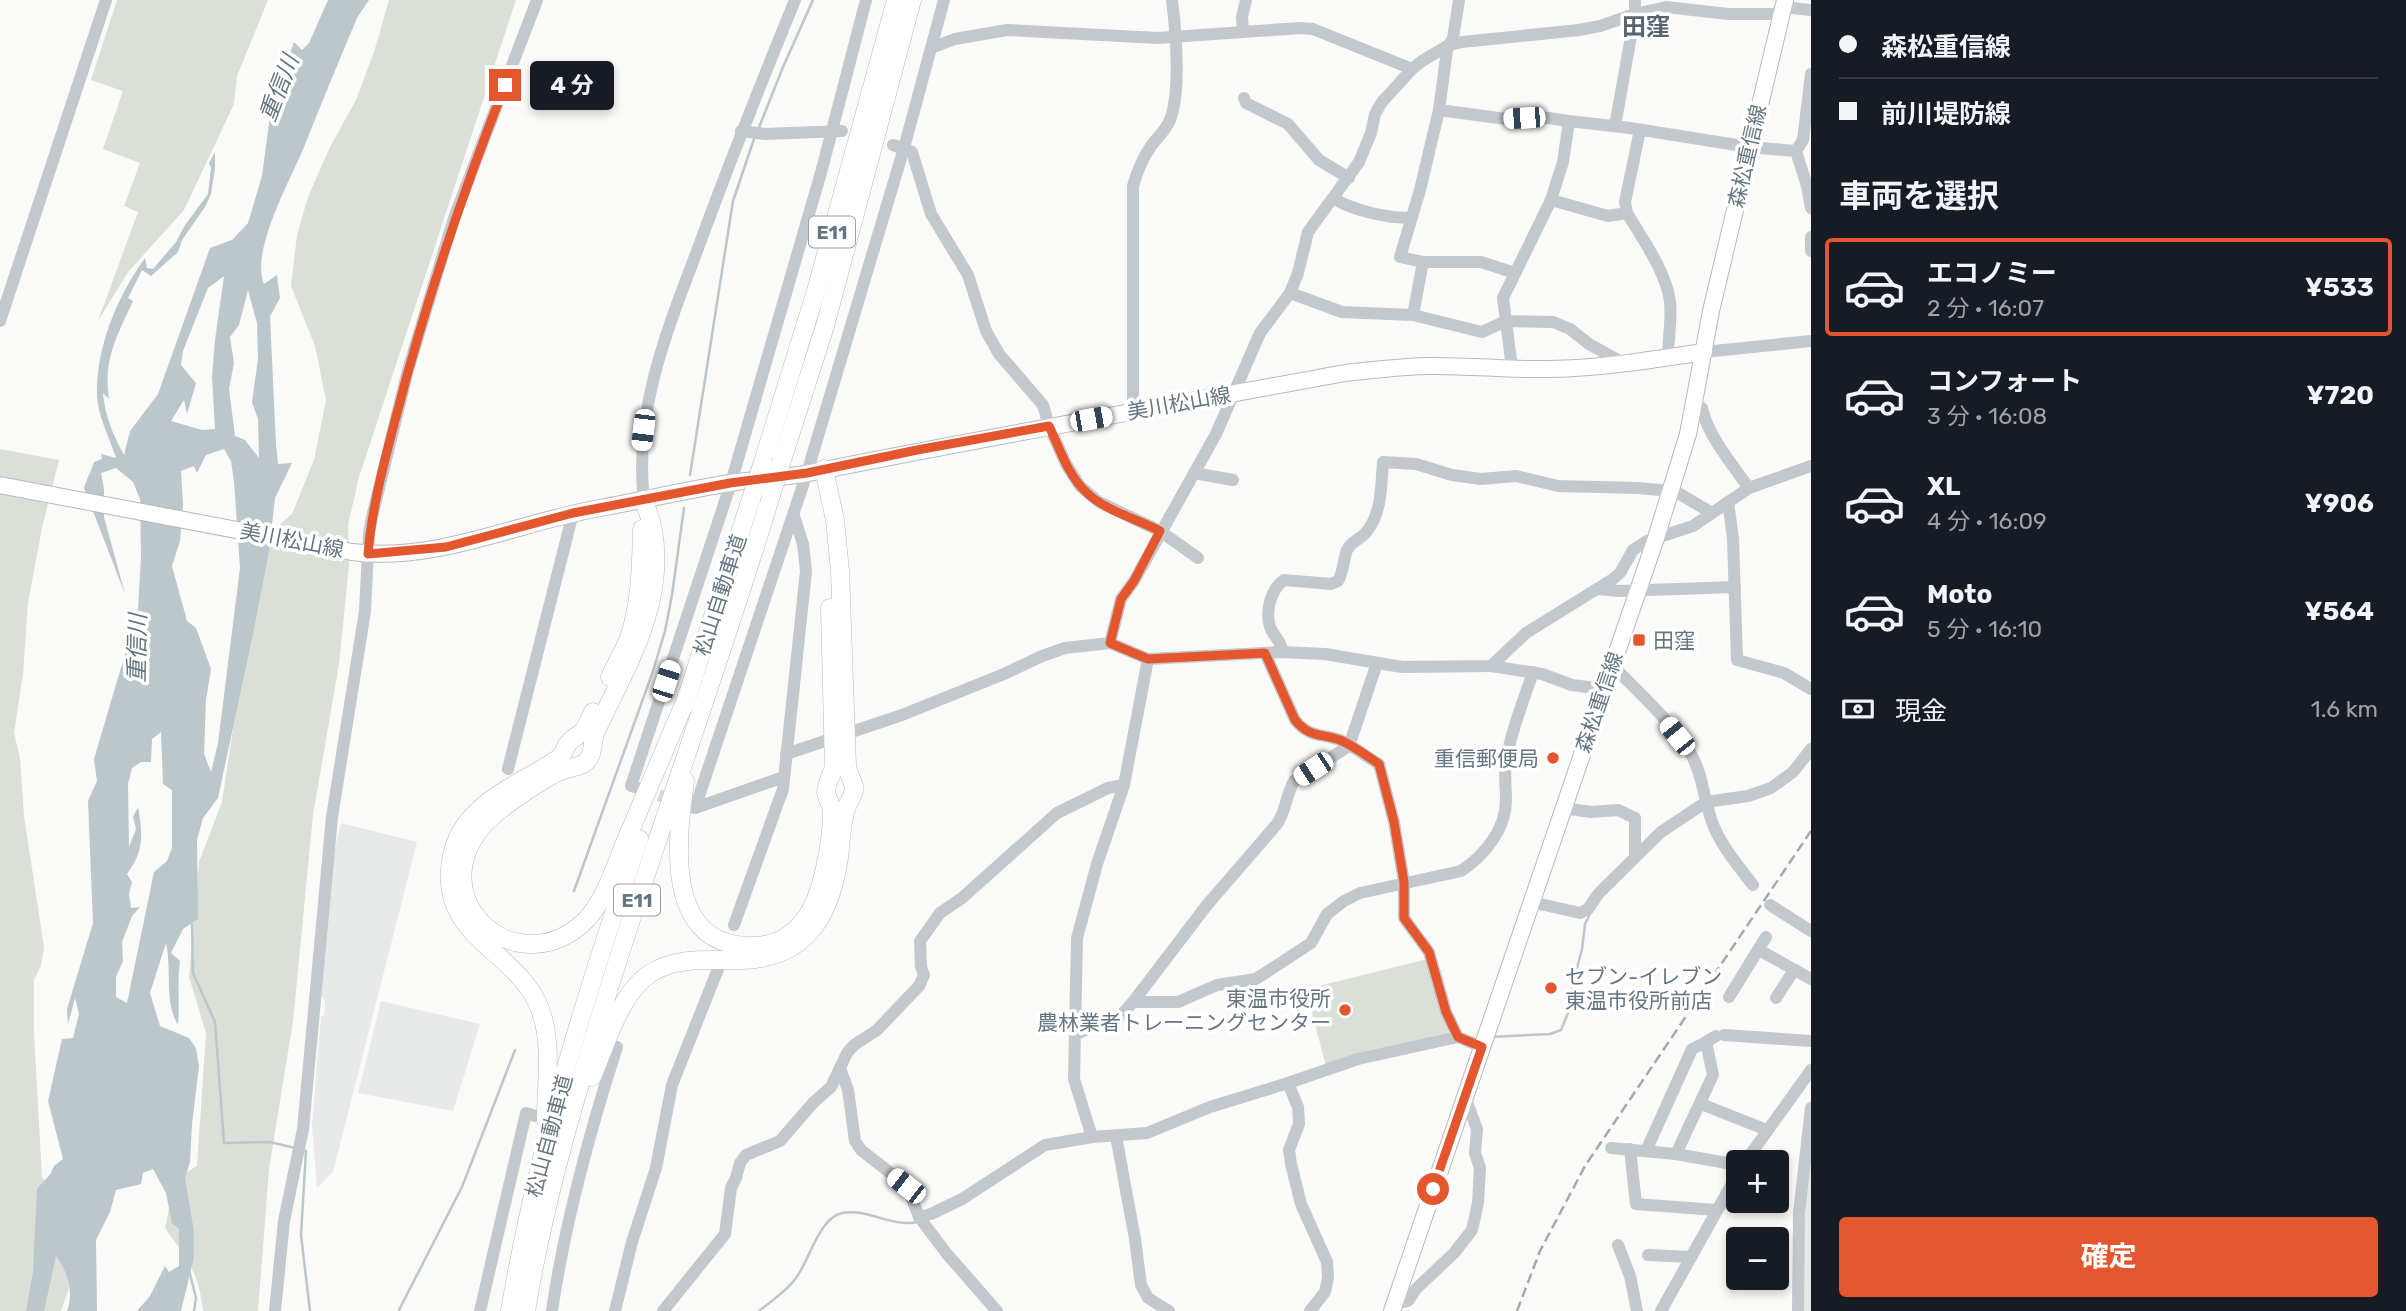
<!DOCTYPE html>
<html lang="ja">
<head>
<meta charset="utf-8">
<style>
	:root { --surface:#171b24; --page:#20242c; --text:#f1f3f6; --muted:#9ea1a6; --line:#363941; --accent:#e4572e }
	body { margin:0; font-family:Rubik,"Noto Sans JP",sans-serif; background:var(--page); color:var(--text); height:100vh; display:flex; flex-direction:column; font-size:26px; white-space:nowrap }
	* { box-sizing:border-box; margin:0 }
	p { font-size:23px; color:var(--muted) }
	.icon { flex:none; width:38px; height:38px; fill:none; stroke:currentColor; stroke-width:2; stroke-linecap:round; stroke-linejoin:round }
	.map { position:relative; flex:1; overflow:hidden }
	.drawer { display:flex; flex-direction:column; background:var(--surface); width:595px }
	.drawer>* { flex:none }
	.banner { display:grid; align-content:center; height:154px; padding:0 28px; background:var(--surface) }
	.controls { position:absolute; left:1726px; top:1150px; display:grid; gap:14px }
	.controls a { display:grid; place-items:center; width:63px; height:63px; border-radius:7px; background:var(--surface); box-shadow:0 4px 10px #0003; font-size:35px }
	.end { position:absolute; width:32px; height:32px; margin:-16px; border:9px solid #e4572e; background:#fff; box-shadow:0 0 0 4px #fff }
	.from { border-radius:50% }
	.bubble { position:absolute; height:49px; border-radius:7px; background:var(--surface); box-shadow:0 4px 10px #0003; font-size:23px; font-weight:700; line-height:49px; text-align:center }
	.car { position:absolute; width:21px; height:42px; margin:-21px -10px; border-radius:9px; box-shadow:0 0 5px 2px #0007; background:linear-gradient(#fff 24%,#345 0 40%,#fff 0 76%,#345 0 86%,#fff 0) }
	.banner b { display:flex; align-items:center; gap:24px; height:66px; font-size:26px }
	.banner b+b { border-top:2px solid var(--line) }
	.banner i { width:18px; height:18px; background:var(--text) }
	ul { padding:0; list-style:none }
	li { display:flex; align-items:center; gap:21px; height:98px; margin:0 14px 10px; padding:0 14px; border:4px solid transparent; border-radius:7px }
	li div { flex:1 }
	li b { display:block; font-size:26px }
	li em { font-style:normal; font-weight:700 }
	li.active { border-color:var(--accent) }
	li>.icon { width:63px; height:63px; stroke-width:1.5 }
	h2 { padding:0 28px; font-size:32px; line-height:84px }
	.pay { display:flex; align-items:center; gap:18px; height:77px; padding:0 28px; font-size:26px }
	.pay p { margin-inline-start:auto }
	.cta { display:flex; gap:14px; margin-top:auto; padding:14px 28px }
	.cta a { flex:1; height:80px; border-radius:7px; background:var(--accent); color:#fff; font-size:28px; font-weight:700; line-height:80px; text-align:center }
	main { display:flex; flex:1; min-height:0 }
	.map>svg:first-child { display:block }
</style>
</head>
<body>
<main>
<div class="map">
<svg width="1811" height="1311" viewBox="0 0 1811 1311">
	<rect width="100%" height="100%" fill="#fafaf8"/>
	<g fill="#e8e9e9">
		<path d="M341 823 417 842 333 1172 317 1188 312 1125 321 1016 324 1015 325 1001 319 993 332 861Z"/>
		<path d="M381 1001 480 1024 453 1111 358 1093Z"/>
		<path d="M1811 1137V1311H1802L1801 1215Z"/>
	</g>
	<g fill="#dadfd7">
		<path d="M117 0H268L237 76 234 104 184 210 128 272 98 321 138 212 124 206 140 163 103 149 123 91 91 80Z"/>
		<path d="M389 0H516L359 477 348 525 349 565 339 664 313 815 293 1021 269 1169 258 1311H203C199 1272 187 1259 165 1228L175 1179 197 1166 206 1033 189 977 199 862 222 802 227 769 240 682 253 547 292 514 314 460 326 400 315 346 291 286 297 235 308 197 330 147 356 100 374 52Z"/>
		<path d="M0 449 59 460 42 528 28 603 23 674 14 733 20 758 24 816 44 947 41 965 34 980V1034L42 1178 59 1189 79 1260 61 1311H0Z"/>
		<path d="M1428 959 1449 1035 1326 1066 1306 989Z"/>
	</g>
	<path fill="#bbc7cb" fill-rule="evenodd" d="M328 0H369L357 18C339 61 321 104 304 147 291 179 250 251 264 284L277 275 280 298 270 316 276 445 278 464 292 463 275 498 269 551 254 629 218 798 203 818 197 840 198 919 183 929 171 953 180 961C177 983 180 1004 178 1025 164 1001 172 971 166 943L150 993 160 1026 189 1038 196 1048 199 1066 192 1124 190 1162 185 1178 194 1232V1257L181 1311H137L150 1296 165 1266 169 1272 179 1266V1229L172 1223 166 1193 153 1169 143 1173 141 1184 116 1190 110 1212 96 1240 97 1311H67C74 1294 68 1271 56 1256L44 1311H26L33 1272 37 1189 51 1173 54 1166 63 1159 48 1101 62 1039 73 1038 79 1014 75 998 68 1024 67 1009 93 923 88 801 97 781 94 759 138 610 141 557 140 499 133 482 116 468 101 473 104 489V517L125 594 84 488C87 478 91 472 94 462L102 459 101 454 116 458C110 439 98 416 97 396 96 347 117 297 145 258L147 268 153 269 176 242 185 225 208 194 211 168 209 163 215 152V168L211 194 205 207 182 240 178 252 151 276 142 270 128 298 133 301C117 336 103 360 109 399L103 393C105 416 113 435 124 455L130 431 158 394 210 248 232 240 248 223 262 176 271 108 294 42 302 50 309 43ZM224 276 215 340 212 377 215 429 202 430 171 421 184 400 187 414 196 383 181 365 183 351 208 288ZM248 290 257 323 258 359 252 402 258 419 259 458 245 440 235 436 229 389 234 363 230 337 239 325ZM224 449 231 461 234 481 240 568 218 743 211 772 204 754 206 700 211 669 196 628 187 621 172 566 180 541 183 505 181 471 194 466 197 473 206 455ZM161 732 163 784 172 790V848L167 861 154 872 127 1003 116 997V977L123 961 122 942 132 916 140 907 131 908 129 894 132 882 127 874C144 851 143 835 138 807L133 817 136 829 129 847 128 784 132 768 141 762H151L152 739Z"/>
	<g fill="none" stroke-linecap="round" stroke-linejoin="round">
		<g stroke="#bbc7cb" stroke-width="2.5">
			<path d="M758 130 783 67 813 0"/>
			<path d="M690 475 733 201 755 136"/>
			<path d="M574 891 653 671 665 631 672 595 684 508"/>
			<path d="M192 922 193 973 215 1022 224 1143 270 1142 295 1148"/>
			<path d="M1490 1037 1550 1034 1561 1030 1568 1013V1003L1582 949 1585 924 1590 914"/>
			<path d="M302 1150 306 1151 301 1235 310 1311"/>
			<path d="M189 1270 196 1298 194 1311"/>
			<path d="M399 1310 462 1187 515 1050"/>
			<path d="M759 1311C771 1301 787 1291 796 1278 809 1261 819 1218 842 1213 868 1208 892 1228 918 1222"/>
		</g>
		<path stroke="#d5d9db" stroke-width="12" stroke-dasharray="12 6" stroke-linecap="butt" d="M642 789 678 802"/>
		<g stroke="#b5babe" stroke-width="18">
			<g id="major">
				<path d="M0 485 352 552C436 563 519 522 600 508 644 500 687 490 730 483 756 479 783 478 809 473 987 437 1166 406 1345 373 1372 370 1398 367 1425 366 1467 365 1508 370 1549 369 1601 368 1652 360 1704 352"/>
				<path d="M1392 1311 1656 538 1688 434 1711 311 1785 0"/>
			</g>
		</g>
		<g stroke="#b4b9bd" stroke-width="19">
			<g id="highway">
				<path d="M782 460 825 326 912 0"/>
				<path d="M763 462 816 291 896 0"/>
				<path d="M644 500C647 510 651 520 653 530 666 604 626 667 596 731 591 742 595 757 583 764 575 768 566 768 558 772 537 783 495 810 481 828 421 903 520 987 587 919 606 898 616 864 627 838 647 791 667 744 687 697"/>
				<path d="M610 677C616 664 624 651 629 638 641 602 641 566 642 529"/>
				<path d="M684 706 751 499"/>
				<path d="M685 781C677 839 663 944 749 946 774 947 794 936 808 915 823 891 832 841 832 812 832 805 827 799 826 792 826 784 832 774 834 767L830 608"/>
				<path d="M592 1077C606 1045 620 992 651 973 678 956 710 961 740 960 805 959 830 918 839 858 841 841 841 822 847 806 850 799 855 794 854 786 852 780 848 773 847 766L840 571 835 520 824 469"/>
				<path d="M546 1120C546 1084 553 1044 540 1009 520 954 445 939 450 871 450 859 454 846 459 835 480 796 525 782 559 758 564 754 564 750 567 745 572 738 578 736 583 731 587 726 590 718 593 712"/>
				<path d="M510 1311C537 1150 586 993 639 839"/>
				<path d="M526 1311C544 1201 576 1094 609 988 661 823 721 661 771 495"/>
			</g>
		</g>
		<g stroke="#c3c8cc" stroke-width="12">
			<path d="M1459 0 1453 38 1447 50 1439 110 1420 190 1400 257 1423 262H1481L1515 273"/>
			<path d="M1783 7 1811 10"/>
			<path d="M1243 31 1242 17 1246 0"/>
			<path d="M931 48 955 39 1007 30 1158 38 1300 28 1313 29 1412 69"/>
			<path d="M1244 98 1246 103 1288 124 1319 160 1349 178"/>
			<path d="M1439 110 1506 119 1541 117 1569 121"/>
			<path d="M1615 126 1635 14V0"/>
			<path d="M1640 130 1625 202 1627 213C1642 238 1667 273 1670 302 1672 321 1668 339 1668 357"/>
			<path d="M741 131 765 134 842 131"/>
			<path d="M893 145 912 152 931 214 968 275 986 331 999 354 1043 405 1049 426 1066 464 1080 486 1099 502 1160 531 1198 558"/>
			<path d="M1796 151 1803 140 1811 74"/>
			<path d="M1334 199C1356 211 1386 218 1411 218"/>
			<path d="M1551 200 1608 216 1627 213"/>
			<path d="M1811 237V251"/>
			<path d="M1290 293 1342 312 1413 315 1482 332 1506 321 1553 322 1570 329 1589 344 1625 364"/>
			<path d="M1413 315 1423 262"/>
			<path d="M0 321 106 0"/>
			<path d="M1704 352 1811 341"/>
			<path d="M1512 368 1503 298 1551 200 1563 162 1569 121 1630 128 1749 147 1796 151 1807 186 1811 208"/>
			<path d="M1695 405 1702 408C1707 434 1733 466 1749 488"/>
			<path d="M1133 412V186C1137 172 1142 159 1151 146 1157 138 1166 130 1170 120 1181 92 1176 31 1172 0"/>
			<path d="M1194 473 1233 480"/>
			<path d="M644 500C633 409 669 326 700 243 730 161 762 81 795 0"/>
			<path d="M1728 502 1733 538 1737 660 1784 673 1811 689"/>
			<path d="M1597 589 1620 591 1735 587"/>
			<path d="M1110 643 1121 599 1134 581 1216 434 1260 333 1290 293 1298 273 1308 232 1359 162 1371 133 1375 114 1382 102 1412 69 1422 61 1449 45 1462 42 1579 30 1600 26 1635 14 1666 7 1728 14H1781"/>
			<path d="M1282 652C1282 641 1273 636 1270 627 1265 611 1271 589 1284 580L1331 584 1338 581C1344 571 1343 560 1347 550 1351 541 1362 539 1367 531 1382 513 1381 485 1383 462L1416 464 1452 475 1481 479 1516 476 1558 486 1638 488 1671 491 1678 493 1712 513"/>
			<path d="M1265 653 1295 720C1310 738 1320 733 1340 740 1354 746 1366 757 1379 764L1394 822 1404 882V918L1429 952 1446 1012 1458 1037 1482 1047"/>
			<path d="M1612 665C1637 691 1673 723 1691 754 1704 777 1704 804 1714 827 1723 848 1739 867 1753 885"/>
			<path d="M1491 666 1542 674 1572 685 1603 689"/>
			<path d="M786 754 902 715 1004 674 1042 656 1065 648 1110 643 1148 659 1282 652 1325 654 1402 667 1491 666 1526 633 1613 579 1620 573 1633 550 1647 541 1693 526 1749 488 1811 466"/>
			<path d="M508 769 573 513"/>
			<path d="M642 789 631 786 731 483 822 169 866 0"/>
			<path d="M690 806 695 808 784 777"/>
			<path d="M695 808 807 473 904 148 944 0"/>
			<path d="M1563 808 1591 812 1618 810 1635 818V857"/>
			<path d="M1531 902 1580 913 1588 909 1599 893 1661 832 1706 802 1748 796 1771 788 1793 772 1811 749"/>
			<path d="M1770 905 1811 931"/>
			<path d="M734 925 783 789 806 571 803 544 794 516"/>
			<path d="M1759 950 1811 979"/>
			<path d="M1729 997 1766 937"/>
			<path d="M1776 998 1794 970"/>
			<path d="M1133 1002H1178L1217 985 1256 979 1311 943 1327 914 1344 901 1360 893 1461 871C1485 855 1506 829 1506 800 1506 787 1504 774 1506 761 1510 734 1524 699 1533 672"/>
			<path d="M1075 1034 1119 1018 1133 1002 1207 905 1277 824C1286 811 1286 795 1294 781L1349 746 1377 663"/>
			<path d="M1724 1035 1811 1041"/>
			<path d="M840 1068 848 1090 855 1141 861 1150 907 1186 919 1217 947 1254 997 1311"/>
			<path d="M1288 1083 1358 1059 1458 1037"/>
			<path d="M1701 1104 1767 1130"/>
			<path d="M1116 1136 1135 1239 1141 1285 1148 1298 1169 1311"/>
			<path d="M1092 1137 1074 1079 1077 938 1097 864 1124 785 1148 659"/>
			<path d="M1611 1148 1676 1154 1738 1165"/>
			<path d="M1630 1149 1636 1204 1716 1210"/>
			<path d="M1646 1151 1692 1049 1706 1042"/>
			<path d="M1676 1154 1713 1075 1706 1042 1716 1036"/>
			<path d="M1745 1162 1811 1070"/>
			<path d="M919 1217 931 1214 962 1199 1045 1145 1092 1137 1147 1133 1210 1107 1288 1083 1298 1107 1299 1124 1289 1150 1291 1164 1301 1204 1327 1262 1328 1278 1325 1292 1310 1311"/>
			<path d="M1618 1245 1630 1276 1637 1311"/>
			<path d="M1648 1255 1691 1257"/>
			<path d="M1395 1304 1408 1301 1416 1289 1454 1253 1472 1230 1478 1203 1480 1168 1475 1153 1477 1129 1465 1097"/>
			<path d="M275 1311 284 1221 303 1129 332 817 365 611 369 533 373 513 408 370 454 218 537 0"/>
			<path d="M480 1311 526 1113 535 1116"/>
			<path d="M552 1311C565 1221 589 1134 617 1047"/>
			<path d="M615 1311 632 1242 656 1168 672 1085 718 969"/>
			<path d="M663 1311 725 1234 731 1188 736 1178 740 1163 746 1155 780 1141 813 1103 831 1087 847 1053 854 1045 877 1030 919 986 924 975 921 967 920 941 940 913 962 898 1057 813 1108 788 1124 785"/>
			<path d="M1661 1311 1738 1173"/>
			<path d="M1798 1311 1799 1213 1811 1108"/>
		</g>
		<use href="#major" stroke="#fff" stroke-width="16"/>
		<use href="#highway" stroke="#fff" stroke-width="18"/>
		<path stroke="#a2aab0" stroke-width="2.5" stroke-dasharray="10 5" stroke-linecap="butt" d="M1517 1311 1540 1251 1585 1166 1811 831"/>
		<g stroke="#b4b9bd" stroke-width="19" stroke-linecap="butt">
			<g id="highway-bridge">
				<path d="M771 495 782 460"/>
				<path d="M751 499 763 462"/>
			</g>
		</g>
		<use href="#highway-bridge" stroke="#fff" stroke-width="18"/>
	</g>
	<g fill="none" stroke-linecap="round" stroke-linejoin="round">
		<path stroke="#e4572e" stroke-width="9" d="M505 85C463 192 426 301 397 413 385 459 372 506 368 554L446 547 573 513 730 483 807 473 917 450 1049 426C1060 449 1068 476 1087 493 1106 511 1137 519 1160 531L1134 581 1121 599 1110 643 1148 659 1265 653 1295 720C1310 738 1320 733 1340 740 1354 746 1367 756 1379 764L1394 822 1404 882V918L1429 952 1446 1012 1458 1037 1482 1047 1433 1189"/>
	</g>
	<g fill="#e4572e" stroke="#fff" stroke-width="2.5">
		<rect x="1632" y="633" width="14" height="14" rx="3.5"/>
		<circle cx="1553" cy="758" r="7"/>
		<circle cx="1551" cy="988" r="7"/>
		<circle cx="1345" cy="1010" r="7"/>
	</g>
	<g text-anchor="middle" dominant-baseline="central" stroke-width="7" stroke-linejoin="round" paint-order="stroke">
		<g fill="#fff" stroke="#939fa8" stroke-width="2">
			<rect x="809" y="216.5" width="46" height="31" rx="5"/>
			<rect x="614" y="884.5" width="46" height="31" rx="5"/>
		</g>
		<g font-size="19" font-weight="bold" fill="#657683">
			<text x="832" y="232">E11</text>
			<text x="637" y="900">E11</text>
		</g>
		<g font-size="21" fill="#657683" stroke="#fff">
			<text transform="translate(1747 156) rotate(-77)">森松重信線</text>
			<text transform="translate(1179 403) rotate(-10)">美川松山線</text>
			<text transform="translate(292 540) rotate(11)">美川松山線</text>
			<text transform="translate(720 595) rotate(-72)">松山自動車道</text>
			<text transform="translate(1599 702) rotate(-71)">森松重信線</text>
			<text transform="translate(549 1136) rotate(-75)">松山自動車道</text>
		</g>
		<g font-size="21" fill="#657683" stroke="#fff" text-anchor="start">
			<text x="1653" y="640">田窪</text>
			<text x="1539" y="758" text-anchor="end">重信郵便局</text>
			<text x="1565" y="976">セブン-イレブン<tspan x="1565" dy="24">東温市役所前店</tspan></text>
			<text x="1331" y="998" text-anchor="end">東温市役所<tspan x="1331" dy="24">農林業者トレーニングセンター</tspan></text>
		</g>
		<g font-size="23" font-style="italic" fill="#60757c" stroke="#fff">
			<text transform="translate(279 88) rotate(-69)">重信川</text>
			<text transform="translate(137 648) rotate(-89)">重信川</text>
		</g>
		<g font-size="24" font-weight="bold" fill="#57646e" stroke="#fff">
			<text x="1646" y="27">田窪</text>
		</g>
	</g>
</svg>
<div class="controls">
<a>+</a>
<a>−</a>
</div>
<i class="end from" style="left:1433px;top:1189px"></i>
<i class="end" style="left:505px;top:85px"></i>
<div class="bubble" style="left:530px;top:61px;width:84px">4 分</div>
<i class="car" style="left:1524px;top:118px;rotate:267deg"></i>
<i class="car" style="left:1091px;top:419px;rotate:80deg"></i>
<i class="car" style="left:643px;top:430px;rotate:187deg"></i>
<i class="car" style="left:666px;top:681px;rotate:18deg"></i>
<i class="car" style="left:1677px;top:736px;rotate:321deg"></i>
<i class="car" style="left:1313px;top:769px;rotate:237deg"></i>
<i class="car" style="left:906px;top:1186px;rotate:308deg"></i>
</div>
<section class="drawer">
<div class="banner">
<b><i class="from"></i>森松重信線</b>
<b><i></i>前川堤防線</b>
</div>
<h2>車両を選択</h2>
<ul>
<li class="active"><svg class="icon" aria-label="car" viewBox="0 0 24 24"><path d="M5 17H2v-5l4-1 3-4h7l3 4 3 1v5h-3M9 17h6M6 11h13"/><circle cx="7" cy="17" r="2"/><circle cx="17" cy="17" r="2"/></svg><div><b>エコノミー</b><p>2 分 · 16:07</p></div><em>¥533</em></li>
<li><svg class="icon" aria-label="car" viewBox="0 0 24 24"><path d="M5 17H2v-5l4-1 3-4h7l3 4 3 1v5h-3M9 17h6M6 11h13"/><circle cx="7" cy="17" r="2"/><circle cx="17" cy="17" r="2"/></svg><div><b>コンフォート</b><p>3 分 · 16:08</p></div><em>¥720</em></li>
<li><svg class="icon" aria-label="car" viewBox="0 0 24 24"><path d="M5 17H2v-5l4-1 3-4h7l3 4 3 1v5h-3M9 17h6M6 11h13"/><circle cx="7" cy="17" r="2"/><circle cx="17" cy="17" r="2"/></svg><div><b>XL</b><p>4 分 · 16:09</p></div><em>¥906</em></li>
<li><svg class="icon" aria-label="car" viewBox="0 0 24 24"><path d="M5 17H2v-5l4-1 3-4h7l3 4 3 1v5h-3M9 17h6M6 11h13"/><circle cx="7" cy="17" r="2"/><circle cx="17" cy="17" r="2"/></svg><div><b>Moto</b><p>5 分 · 16:10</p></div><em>¥564</em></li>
</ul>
<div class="pay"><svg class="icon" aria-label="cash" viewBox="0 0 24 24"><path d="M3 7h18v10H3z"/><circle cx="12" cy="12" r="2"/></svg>現金<p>1.6 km</p></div>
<div class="cta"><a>確定</a></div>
</section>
</main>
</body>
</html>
